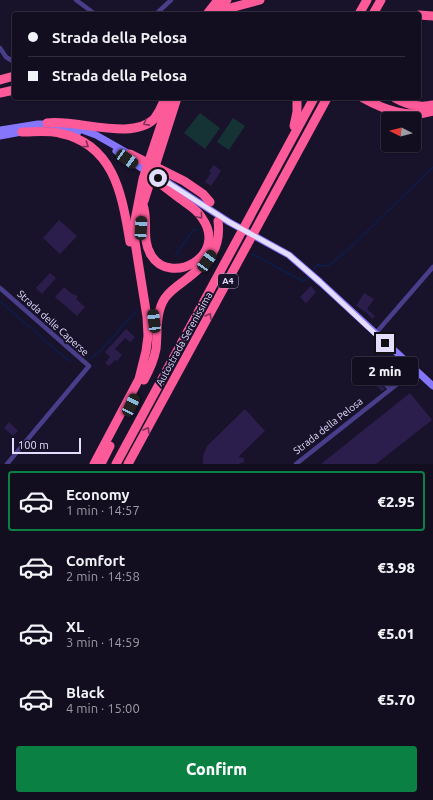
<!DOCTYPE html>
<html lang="en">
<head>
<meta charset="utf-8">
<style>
	:root { --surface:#120e20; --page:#1b1729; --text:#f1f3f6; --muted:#9c9ca5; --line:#312e3e; --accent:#0b8043 }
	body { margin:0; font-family:Ubuntu,sans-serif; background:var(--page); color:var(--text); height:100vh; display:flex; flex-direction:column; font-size:15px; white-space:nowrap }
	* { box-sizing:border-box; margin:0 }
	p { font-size:13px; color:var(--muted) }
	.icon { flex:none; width:22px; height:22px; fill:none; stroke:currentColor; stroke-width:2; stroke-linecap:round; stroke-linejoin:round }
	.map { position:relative; height:464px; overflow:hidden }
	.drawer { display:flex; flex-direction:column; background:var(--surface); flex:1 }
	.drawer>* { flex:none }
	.banner { position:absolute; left:12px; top:12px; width:409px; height:88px; border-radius:4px; box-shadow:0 1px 3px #0004,0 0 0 1px var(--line); display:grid; align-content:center; height:88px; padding:0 16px; background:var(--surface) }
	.needle { width:26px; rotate:276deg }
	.controls { position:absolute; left:381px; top:112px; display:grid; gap:8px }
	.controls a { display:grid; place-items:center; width:40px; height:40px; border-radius:4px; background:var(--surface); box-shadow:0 1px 3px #0004,0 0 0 1px var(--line); font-size:20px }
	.scale { position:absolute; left:12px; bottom:10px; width:69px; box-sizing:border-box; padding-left:4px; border:2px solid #e4ddfe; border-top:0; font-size:11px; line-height:14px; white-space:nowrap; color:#e4ddfe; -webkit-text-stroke:3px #18122b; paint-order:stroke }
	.end { position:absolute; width:18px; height:18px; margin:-9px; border:5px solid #e4ddfe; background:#111; box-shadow:0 0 0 2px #111 }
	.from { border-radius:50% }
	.bubble { position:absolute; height:28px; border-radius:4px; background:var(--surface); box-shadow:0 1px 3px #0004,0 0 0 1px var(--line); font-size:13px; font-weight:800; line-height:28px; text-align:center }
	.car { position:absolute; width:12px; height:24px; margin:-12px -6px; border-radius:5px; box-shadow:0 0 3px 1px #0007; background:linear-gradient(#222 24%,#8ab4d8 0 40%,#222 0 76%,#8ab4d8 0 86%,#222 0) }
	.banner b { display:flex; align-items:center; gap:14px; height:38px; font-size:15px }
	.banner b+b { border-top:1px solid var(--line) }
	.banner i { width:10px; height:10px; background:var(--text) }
	ul { padding:7px 0 0; list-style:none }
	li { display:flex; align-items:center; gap:12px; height:60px; margin:0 8px 6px; padding:0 8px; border:2px solid transparent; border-radius:4px }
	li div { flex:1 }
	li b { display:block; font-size:15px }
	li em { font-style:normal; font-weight:800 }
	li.selected { border-color:var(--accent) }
	li>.icon { width:36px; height:36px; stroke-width:1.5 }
	.action { display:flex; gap:8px; margin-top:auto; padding:8px 16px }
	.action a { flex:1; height:46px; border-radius:4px; background:var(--accent); color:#fff; font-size:16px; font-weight:800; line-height:46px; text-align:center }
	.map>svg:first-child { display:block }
</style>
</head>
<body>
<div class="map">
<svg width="433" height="464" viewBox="0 0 433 464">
	<rect width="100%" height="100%" fill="#18122b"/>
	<g fill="#153335">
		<path d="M200 113 220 128 205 149 184 133Z"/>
		<path d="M233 118 245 126 229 150 217 142Z"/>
	</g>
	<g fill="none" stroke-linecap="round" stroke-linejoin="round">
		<g stroke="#0c1d4a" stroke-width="1.5">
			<path d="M252 254 303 281 306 280 309 276"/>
			<path d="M175 256 193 230 198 229"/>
			<path d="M312 271 317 265 328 266 330 264 349 249 433 167"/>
			<path d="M0 301 64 357 71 361"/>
			<path d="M90 359 101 350 137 310"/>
		</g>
	</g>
	<g fill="#2c1e4c">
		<path d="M214 165 221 171 211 186 205 182 211 173 209 171Z"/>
		<path d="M59 220 77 236 60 254 43 238Z"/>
		<path d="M50 273 56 278 42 294 36 288Z"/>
		<path d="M311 286 316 292 306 303 300 297Z"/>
		<path d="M64 287 73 295 74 294 78 297 76 299 85 307 77 316 55 297Z"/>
		<path d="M364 293 374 299 367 309 375 316 372 319 367 313 356 306Z"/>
		<path d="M126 329 135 337 130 342 125 338 115 349 122 355 117 361 115 360 109 366 105 363 110 357 105 352Z"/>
		<path d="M379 355 385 360 373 374 385 389 382 391 368 378 371 375 365 370Z"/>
		<path d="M410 393 432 420 376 464H321Z"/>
		<path d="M245 409 265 431 238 457 244 458V462L238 464H203V456L207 446Z"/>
		<path d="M9 422 18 431 13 436 4 428Z"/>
	</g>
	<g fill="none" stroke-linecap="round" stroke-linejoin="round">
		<g stroke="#483e89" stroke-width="4.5">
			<path d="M76 0 95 14"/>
			<path d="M156 14 171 0"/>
			<path d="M0 48 6 57 14 62"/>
			<path d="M0 288 89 366 7 464"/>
			<path d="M375 334 433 267"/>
			<path d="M377 375 390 389"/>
			<path d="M296 464 415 370"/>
		</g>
		<g stroke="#8576fc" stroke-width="7">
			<path d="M74 127 96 135 133 156"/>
			<path d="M53 128 78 132"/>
			<path d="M0 130 38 124H52"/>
			<path d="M0 136 27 131"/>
			<path d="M116 151 149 173"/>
			<path d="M151 169 170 184 229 222 289 255 320 282 433 386"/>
		</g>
		<g stroke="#fc5a99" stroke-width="9">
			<path d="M217 11 227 0"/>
			<path d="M219 11 260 0"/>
			<path d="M207 14 218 0"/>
			<path d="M359 14 367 0"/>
			<path d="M373 14 381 0"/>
			<path d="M419 15 433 16"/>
			<path d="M0 80 14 76"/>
			<path d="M0 93 14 90"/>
			<path d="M363 98C385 110 408 119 433 111"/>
			<path d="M395 98C408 105 419 108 433 105"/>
			<path d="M47 123C77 119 132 141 154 119 158 114 161 108 163 103"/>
			<path d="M294 126 297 112V98"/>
			<path d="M22 132C34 132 47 130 59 133 115 144 122 196 130 242"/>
			<path d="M130 154 184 181 203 194 210 202"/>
			<path d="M144 201 177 98"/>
			<path d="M143 205C149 220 141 239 151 255 170 287 229 256 202 218 197 209 187 204 179 198 168 190 158 182 148 173"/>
			<path d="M144 380C149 371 154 360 156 349 158 332 155 313 165 298 170 291 177 286 184 281 206 264 222 251 218 221"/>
			<path d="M94 464 139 379 146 351 148 336 147 317 135 242V220L143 179 170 98"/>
			<path d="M101 464 110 446"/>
			<path d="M116 464 314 98"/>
			<path d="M128 464 327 98"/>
		</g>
	</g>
	<defs><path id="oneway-chevron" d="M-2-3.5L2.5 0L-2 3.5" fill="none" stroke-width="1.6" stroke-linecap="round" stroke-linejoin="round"/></defs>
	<g stroke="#7f325c">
		<use href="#oneway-chevron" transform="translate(146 123) rotate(151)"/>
		<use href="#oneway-chevron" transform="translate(86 145) rotate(34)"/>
		<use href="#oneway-chevron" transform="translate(200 216) rotate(50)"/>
		<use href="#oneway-chevron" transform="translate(209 316) rotate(-61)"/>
		<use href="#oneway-chevron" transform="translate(147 430) rotate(-61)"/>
	</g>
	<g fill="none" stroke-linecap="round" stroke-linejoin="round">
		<path stroke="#e4ddfe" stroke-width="5" d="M158 178 170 184 229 222 289 255 320 282 385 343"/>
	</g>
	<g text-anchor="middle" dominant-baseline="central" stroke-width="4" stroke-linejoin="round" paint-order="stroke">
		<rect fill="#18122b" stroke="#a7a0bf" stroke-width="1" x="218" y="274" width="20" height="14" rx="3"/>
		<g font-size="9" font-weight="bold" fill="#e4ddfe">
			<text x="228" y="281">A4</text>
		</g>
		<g font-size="10" fill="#e4ddfe" stroke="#18122b">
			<text transform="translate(53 323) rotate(42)">Strada delle Caperse</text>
			<text transform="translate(184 339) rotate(-61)">Autostrada Serenissima</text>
			<text transform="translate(328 426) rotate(-38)">Strada della Pelosa</text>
		</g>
	</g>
</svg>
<div class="controls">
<a><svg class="needle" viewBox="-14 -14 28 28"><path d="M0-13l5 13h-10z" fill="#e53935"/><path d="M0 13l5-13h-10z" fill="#9c9ca5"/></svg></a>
</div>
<div class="scale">100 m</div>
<i class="end from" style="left:158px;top:178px"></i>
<i class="end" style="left:385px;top:343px"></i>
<div class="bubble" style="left:352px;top:357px;width:66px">2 min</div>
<i class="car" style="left:127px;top:159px;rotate:124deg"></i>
<i class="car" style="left:141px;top:228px;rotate:3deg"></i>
<i class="car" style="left:207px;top:261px;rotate:35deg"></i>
<i class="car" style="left:154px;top:321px;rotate:353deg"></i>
<i class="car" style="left:131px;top:405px;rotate:26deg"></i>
<div class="banner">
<b><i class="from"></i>Strada della Pelosa</b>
<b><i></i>Strada della Pelosa</b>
</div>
</div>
<section class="drawer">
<ul>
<li class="selected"><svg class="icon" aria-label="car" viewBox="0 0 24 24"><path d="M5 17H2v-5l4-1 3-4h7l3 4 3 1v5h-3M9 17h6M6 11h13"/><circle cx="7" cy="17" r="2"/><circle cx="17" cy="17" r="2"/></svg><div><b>Economy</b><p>1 min · 14:57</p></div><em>€2.95</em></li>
<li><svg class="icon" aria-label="car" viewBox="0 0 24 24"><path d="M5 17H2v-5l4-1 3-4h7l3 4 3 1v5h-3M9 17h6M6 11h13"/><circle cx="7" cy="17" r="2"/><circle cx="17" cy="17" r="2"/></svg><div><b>Comfort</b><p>2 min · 14:58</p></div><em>€3.98</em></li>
<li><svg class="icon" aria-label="car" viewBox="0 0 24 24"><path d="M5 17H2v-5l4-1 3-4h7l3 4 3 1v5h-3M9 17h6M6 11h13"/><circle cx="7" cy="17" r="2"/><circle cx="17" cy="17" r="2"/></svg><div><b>XL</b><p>3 min · 14:59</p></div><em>€5.01</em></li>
<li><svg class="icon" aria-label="car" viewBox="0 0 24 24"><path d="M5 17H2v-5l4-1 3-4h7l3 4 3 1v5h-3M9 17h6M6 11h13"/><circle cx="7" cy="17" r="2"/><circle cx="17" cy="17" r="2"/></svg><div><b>Black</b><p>4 min · 15:00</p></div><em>€5.70</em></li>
</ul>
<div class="action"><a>Confirm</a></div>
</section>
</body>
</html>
